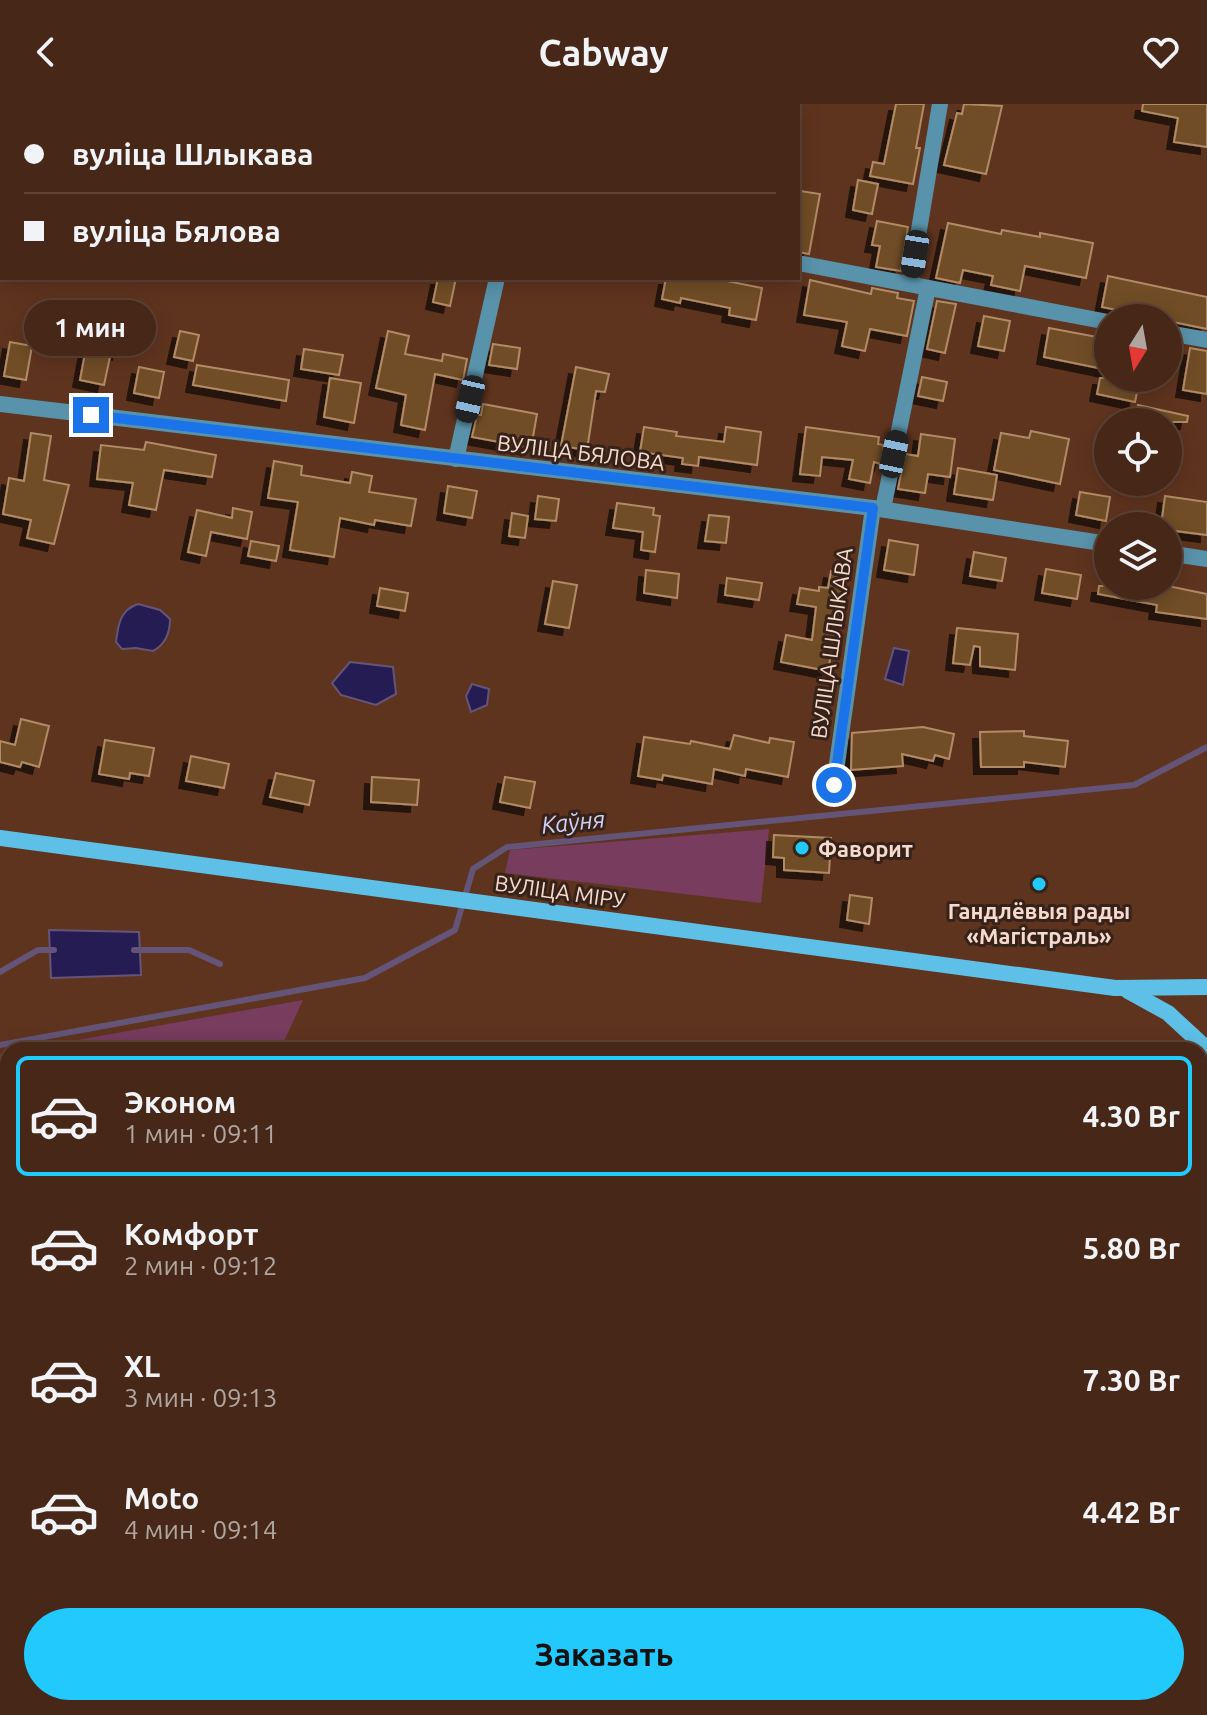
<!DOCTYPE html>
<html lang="ru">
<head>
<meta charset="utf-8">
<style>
	:root { --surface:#472717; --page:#4e2f20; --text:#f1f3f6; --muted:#b0a5a1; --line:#5f4436; --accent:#21c9fd }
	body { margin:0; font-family:Ubuntu,sans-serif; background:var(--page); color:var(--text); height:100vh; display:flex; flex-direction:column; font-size:30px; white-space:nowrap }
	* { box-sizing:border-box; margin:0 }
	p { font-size:26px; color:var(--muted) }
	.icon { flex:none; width:44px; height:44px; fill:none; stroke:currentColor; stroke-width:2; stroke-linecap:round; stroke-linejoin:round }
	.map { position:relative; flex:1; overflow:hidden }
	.details { position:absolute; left:0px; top:938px; width:1208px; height:674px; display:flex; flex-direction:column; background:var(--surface); border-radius:24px 24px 0 0; box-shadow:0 4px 20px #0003,0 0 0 2px var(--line) }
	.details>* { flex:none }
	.top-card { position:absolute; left:0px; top:0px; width:800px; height:176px; box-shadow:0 4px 20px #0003,0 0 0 2px var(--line); display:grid; align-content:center; height:176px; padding:0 24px; background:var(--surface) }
	.needle { width:52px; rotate:191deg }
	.fabs { position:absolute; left:1094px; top:200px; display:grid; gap:16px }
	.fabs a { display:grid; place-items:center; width:88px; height:88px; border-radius:50%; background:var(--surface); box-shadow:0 4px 20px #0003,0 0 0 2px var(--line); font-size:40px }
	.end { position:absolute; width:36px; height:36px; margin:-18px; border:10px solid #1a73e8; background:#fff; box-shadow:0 0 0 4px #fff }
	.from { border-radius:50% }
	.bubble { position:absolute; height:56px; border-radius:28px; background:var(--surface); box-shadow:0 4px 20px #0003,0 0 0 2px var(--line); font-size:26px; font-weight:700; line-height:56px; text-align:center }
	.car { position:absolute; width:24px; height:48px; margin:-24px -12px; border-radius:10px; box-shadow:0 0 6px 2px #0007; background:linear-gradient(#222 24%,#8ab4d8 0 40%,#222 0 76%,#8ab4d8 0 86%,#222 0) }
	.top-card b { display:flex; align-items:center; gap:28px; height:76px; font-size:30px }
	.top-card b+b { border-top:2px solid var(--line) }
	.top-card i { width:20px; height:20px; background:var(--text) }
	ul { padding:14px 0 0; list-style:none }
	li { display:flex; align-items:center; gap:24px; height:120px; margin:0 16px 12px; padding:0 8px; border:4px solid transparent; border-radius:12px }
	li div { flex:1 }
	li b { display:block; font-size:30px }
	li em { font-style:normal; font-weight:700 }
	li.on { border-color:var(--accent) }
	li>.icon { width:72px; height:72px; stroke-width:1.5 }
	.button { display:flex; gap:16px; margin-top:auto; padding:16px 24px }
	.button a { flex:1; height:92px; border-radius:48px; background:var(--accent); color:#111; font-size:32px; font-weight:700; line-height:92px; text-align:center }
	header { display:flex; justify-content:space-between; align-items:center; height:104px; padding:0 24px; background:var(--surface); font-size:36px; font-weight:700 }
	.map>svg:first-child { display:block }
</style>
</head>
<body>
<header><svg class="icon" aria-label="back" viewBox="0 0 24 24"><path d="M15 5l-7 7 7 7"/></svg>Cabway<svg class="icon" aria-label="heart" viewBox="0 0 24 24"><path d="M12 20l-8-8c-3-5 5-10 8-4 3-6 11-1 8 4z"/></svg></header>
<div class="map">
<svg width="1207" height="1611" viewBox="0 0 1207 1611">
	<defs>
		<filter id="shadow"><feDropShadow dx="-7" dy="7" stdDeviation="0" flood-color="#0009"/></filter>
	</defs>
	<rect width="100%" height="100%" fill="#5f341f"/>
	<g fill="#773c5e">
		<path d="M769 725 761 799 505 769 510 746Z"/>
		<path d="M303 896 280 946H21Z"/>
		<path d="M8 948V1088L0 1087V950Z"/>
		<path d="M0 1098 8 1099V1604H236L234 1611H0Z"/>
	</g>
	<g fill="#251c53" stroke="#645578" stroke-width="2">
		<path d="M138 500 160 506 170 515C170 529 166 540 153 547L136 544 122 545 116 538C118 521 120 506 138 500Z"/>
		<path d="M894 544 909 547 903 581 885 575Z"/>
		<path d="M350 558 393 563 396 590 376 601 341 591 332 579Z"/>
		<path d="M472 580 489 585 487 601 471 608 466 592Z"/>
		<path d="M49 826 139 828 141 871 51 874Z"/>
	</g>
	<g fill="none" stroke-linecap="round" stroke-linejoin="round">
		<g stroke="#645578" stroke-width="6">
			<path d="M134 846H189L220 860"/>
			<path d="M0 868 38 846H54"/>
			<path d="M0 941 365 874 455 826 473 765 507 743 1134 681 1207 643"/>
		</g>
	</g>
	<g fill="#704d27" stroke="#b18b65" stroke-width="2" filter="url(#shadow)">
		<path d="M896 0H924L916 44H920L913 80 870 72 873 58 884 60Z"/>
		<path d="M964 0 1002 2 986 70 944 61 957 9 962 10Z"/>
		<path d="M1143 0H1207V43L1174 38 1178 14 1142 7Z"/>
		<path d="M858 76 878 80 872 110 853 106Z"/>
		<path d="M800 87 820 90 809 150 798 148Z"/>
		<path d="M877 117 908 123 901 167 876 163 880 142 872 141Z"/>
		<path d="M948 119 1001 130 1002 126 1040 133V129L1093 139 1086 174 1025 162 1020 187 991 181 993 172 963 166 960 179 936 174Z"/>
		<path d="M1108 172 1207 193V225L1168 217V214H1156L1102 203Z"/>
		<path d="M438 174H456L450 202 433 198Z"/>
		<path d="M666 174H712L762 184 756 216 729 211 730 204 681 194 680 199 662 195Z"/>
		<path d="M810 176 871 190 872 184 898 189 897 194 914 197 907 232 870 225 865 247 842 242 847 218 804 211Z"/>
		<path d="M937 197 956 200 945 249 927 245Z"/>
		<path d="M79 211 124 220 119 249 111 248 104 281 80 276 86 244 73 242Z"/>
		<path d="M984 212 1010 217 1004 247 978 242Z"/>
		<path d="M1049 224 1108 235V266L1044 253Z"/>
		<path d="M180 227 199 231 193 257 174 253Z"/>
		<path d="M388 227 409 232 405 250 442 257 443 250 467 255 463 276 435 270 425 326 401 321 406 291 376 284Z"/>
		<path d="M10 238 32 242 26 276 4 272Z"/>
		<path d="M493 240 520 244 517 265 489 261Z"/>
		<path d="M1190 244 1207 247V290L1183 286Z"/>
		<path d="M304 245 343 251 339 271 301 265Z"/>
		<path d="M197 261 289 276 286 297 193 281Z"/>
		<path d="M139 263 164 268 159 294 134 289Z"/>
		<path d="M576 263 609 270 605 288 596 287 587 346 561 342Z"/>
		<path d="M922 273 947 278 943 297 918 292Z"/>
		<path d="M330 274 361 279 354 319 324 313Z"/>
		<path d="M1100 274H1140L1135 298 1097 290Z"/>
		<path d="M483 300 537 310 531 344 472 333 477 311H481Z"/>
		<path d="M1138 301 1188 312 1187 318H1134Z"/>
		<path d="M644 323 677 328 676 332 724 338 726 323 761 328 757 361 699 353 698 362 682 360 683 354 640 348Z"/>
		<path d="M806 323 879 333 878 340 883 341 884 347 881 360 874 358 870 379 849 375 853 356 822 353 820 372 800 370Z"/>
		<path d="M1031 327 1069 335 1060 380 994 366 1001 329 1029 334Z"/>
		<path d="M31 329 51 332 44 376 69 381 54 440 27 434 31 416 3 410 9 374 24 377Z"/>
		<path d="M921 330 955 335 950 373 928 370 925 389 898 385 905 350 918 352Z"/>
		<path d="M146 338 216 351 212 373 164 366 156 406 129 401 133 379 97 375 101 341 144 346Z"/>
		<path d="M274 357 302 362 301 371 350 379 352 368 372 372 369 388 416 395 411 422 375 416 374 421 340 414 334 453 290 446 298 398 268 394Z"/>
		<path d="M958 364 997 371 993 396 954 390Z"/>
		<path d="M448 382 477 387 472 414 444 409Z"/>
		<path d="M1080 388 1110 393 1106 417 1076 411Z"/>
		<path d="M538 392 559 395 556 417 535 415Z"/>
		<path d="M1165 392 1207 398V431L1168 426V422H1161Z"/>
		<path d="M617 399 654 404 653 411 660 412 655 448 641 446 643 428 613 424Z"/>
		<path d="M233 404 252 408 247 435 211 428 206 452 188 448 197 406 232 414Z"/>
		<path d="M512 409 528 412 525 434 509 432Z"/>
		<path d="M709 411 729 413 726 439 705 437Z"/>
		<path d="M889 436 918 441 914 471 884 466Z"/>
		<path d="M251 437 279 442 276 457 248 452Z"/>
		<path d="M974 448 1006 454 1002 477 970 472Z"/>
		<path d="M1046 465 1081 471 1077 495 1042 489Z"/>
		<path d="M646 466 679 470 677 494 644 489Z"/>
		<path d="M831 467 845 469 828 567 781 558 786 531 812 536 816 503 797 500 800 484 819 487V483L828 484Z"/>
		<path d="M727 474 762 479 759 496 725 491Z"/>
		<path d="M553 477 577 481 569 524 545 520Z"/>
		<path d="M1099 482H1168L1207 490V515L1156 508 1157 501 1098 490Z"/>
		<path d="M380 484 408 489 405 507 377 502Z"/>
		<path d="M957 524 1018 530 1015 566 980 562V543L974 542 970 561 953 559Z"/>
		<path d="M21 615 49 622 39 663 22 658 20 663 0 658V637L15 641Z"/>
		<path d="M923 623 954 630 949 655 935 651 933 657 902 650 903 662 851 666 852 629Z"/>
		<path d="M1024 627V632L1068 637 1065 663 1024 658V663H981L980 628Z"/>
		<path d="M734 631 769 639 770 634 794 638 788 673 746 665 745 672 714 665 712 680 663 671 662 676 638 672 644 633 690 640 691 637 730 645Z"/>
		<path d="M105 636 154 644 149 672 130 669 129 675 99 670Z"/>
		<path d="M191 652 229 660 224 684 186 677Z"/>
		<path d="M276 669 314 677 309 701 270 693Z"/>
		<path d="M372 673 419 676 417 701 371 698Z"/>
		<path d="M505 673 535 678 530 704 500 698Z"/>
		<path d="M774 731 831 734 829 769 784 766V754L773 753Z"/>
		<path d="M850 791 872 794 869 820 847 816Z"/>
	</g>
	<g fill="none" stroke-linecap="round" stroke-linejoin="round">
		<g stroke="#5993ab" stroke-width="16">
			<path d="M530 2V0"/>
			<path d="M0 19 2 20"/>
			<path d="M798 159 1108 218"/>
			<path d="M910 180 940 0"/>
			<path d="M1168 229 1207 236"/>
			<path d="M0 300 873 404 1108 440"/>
			<path d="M456 355 497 174"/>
			<path d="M883 405 928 184"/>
			<path d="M1168 449 1207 455"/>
			<path d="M834 681 873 404"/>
		</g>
		<g stroke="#5ec0e6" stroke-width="16">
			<path d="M0 734 1115 884 1207 883"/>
			<path d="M1128 887 1168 909 1207 945"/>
			<path d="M1200 1032 1207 1019"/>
			<path d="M1200 1053 1207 1049"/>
			<path d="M1200 1363 1207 1370"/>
			<path d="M682 1611 688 1604"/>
		</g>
	</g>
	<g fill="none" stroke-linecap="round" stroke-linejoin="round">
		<path stroke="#1a73e8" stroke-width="10" d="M91 311 873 404 834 681"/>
	</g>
	<g fill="#21c9fd" stroke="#362219" stroke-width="3">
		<circle cx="802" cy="744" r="8"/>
		<circle cx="1039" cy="780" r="8"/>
	</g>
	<g text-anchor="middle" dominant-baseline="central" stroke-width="6" stroke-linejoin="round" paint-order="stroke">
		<g font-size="22" fill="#f6dace" stroke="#362219">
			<text transform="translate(581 348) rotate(7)">ВУЛІЦА БЯЛОВА</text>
			<text transform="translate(831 539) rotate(-82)">ВУЛІЦА ШЛЫКАВА</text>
			<text transform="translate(560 787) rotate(8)">ВУЛІЦА МІРУ</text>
		</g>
		<g font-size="22" font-weight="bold" fill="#f6dace" stroke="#362219" text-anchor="start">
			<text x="818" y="744">Фаворит</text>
			<text x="1039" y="806" text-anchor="middle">Гандлёвыя рады<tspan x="1039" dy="25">«Магістраль»</tspan></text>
		</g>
		<g font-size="24" font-style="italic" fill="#d0cff4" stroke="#362219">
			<text transform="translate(573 718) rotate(-6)">Каўня</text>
		</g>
	</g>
</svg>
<div class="fabs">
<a><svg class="needle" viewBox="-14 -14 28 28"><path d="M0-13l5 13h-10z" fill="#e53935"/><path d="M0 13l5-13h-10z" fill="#b0a5a1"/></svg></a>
<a><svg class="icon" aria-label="locate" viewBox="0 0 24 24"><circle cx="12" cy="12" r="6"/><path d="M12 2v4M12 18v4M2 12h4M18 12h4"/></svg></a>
<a><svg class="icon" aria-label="layers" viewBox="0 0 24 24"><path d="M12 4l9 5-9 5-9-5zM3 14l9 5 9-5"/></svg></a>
</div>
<i class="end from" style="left:834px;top:681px"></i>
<i class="end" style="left:91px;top:311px"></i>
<div class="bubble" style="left:24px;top:196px;width:132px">1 мин</div>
<i class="car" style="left:915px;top:150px;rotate:189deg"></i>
<i class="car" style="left:470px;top:295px;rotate:193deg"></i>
<i class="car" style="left:894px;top:350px;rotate:12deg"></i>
<div class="top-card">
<b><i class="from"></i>вуліца Шлыкава</b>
<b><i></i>вуліца Бялова</b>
</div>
<section class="details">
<ul>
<li class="on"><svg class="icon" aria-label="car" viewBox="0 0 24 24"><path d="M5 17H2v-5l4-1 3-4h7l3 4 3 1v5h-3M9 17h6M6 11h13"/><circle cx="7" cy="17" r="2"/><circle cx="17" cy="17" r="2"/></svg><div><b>Эконом</b><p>1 мин · 09:11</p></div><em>4.30 Br</em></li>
<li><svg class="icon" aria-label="car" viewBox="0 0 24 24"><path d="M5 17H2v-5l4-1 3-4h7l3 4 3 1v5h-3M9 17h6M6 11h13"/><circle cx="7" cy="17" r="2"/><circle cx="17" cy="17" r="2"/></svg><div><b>Комфорт</b><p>2 мин · 09:12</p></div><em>5.80 Br</em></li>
<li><svg class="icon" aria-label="car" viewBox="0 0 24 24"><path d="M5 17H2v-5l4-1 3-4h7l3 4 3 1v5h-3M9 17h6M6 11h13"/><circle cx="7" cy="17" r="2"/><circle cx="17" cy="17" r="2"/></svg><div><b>XL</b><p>3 мин · 09:13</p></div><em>7.30 Br</em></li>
<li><svg class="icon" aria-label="car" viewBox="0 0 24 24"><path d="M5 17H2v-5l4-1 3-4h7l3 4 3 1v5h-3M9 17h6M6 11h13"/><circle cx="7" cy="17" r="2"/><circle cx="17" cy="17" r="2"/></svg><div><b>Moto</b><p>4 мин · 09:14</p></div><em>4.42 Br</em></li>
</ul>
<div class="button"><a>Заказать</a></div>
</section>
</div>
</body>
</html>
